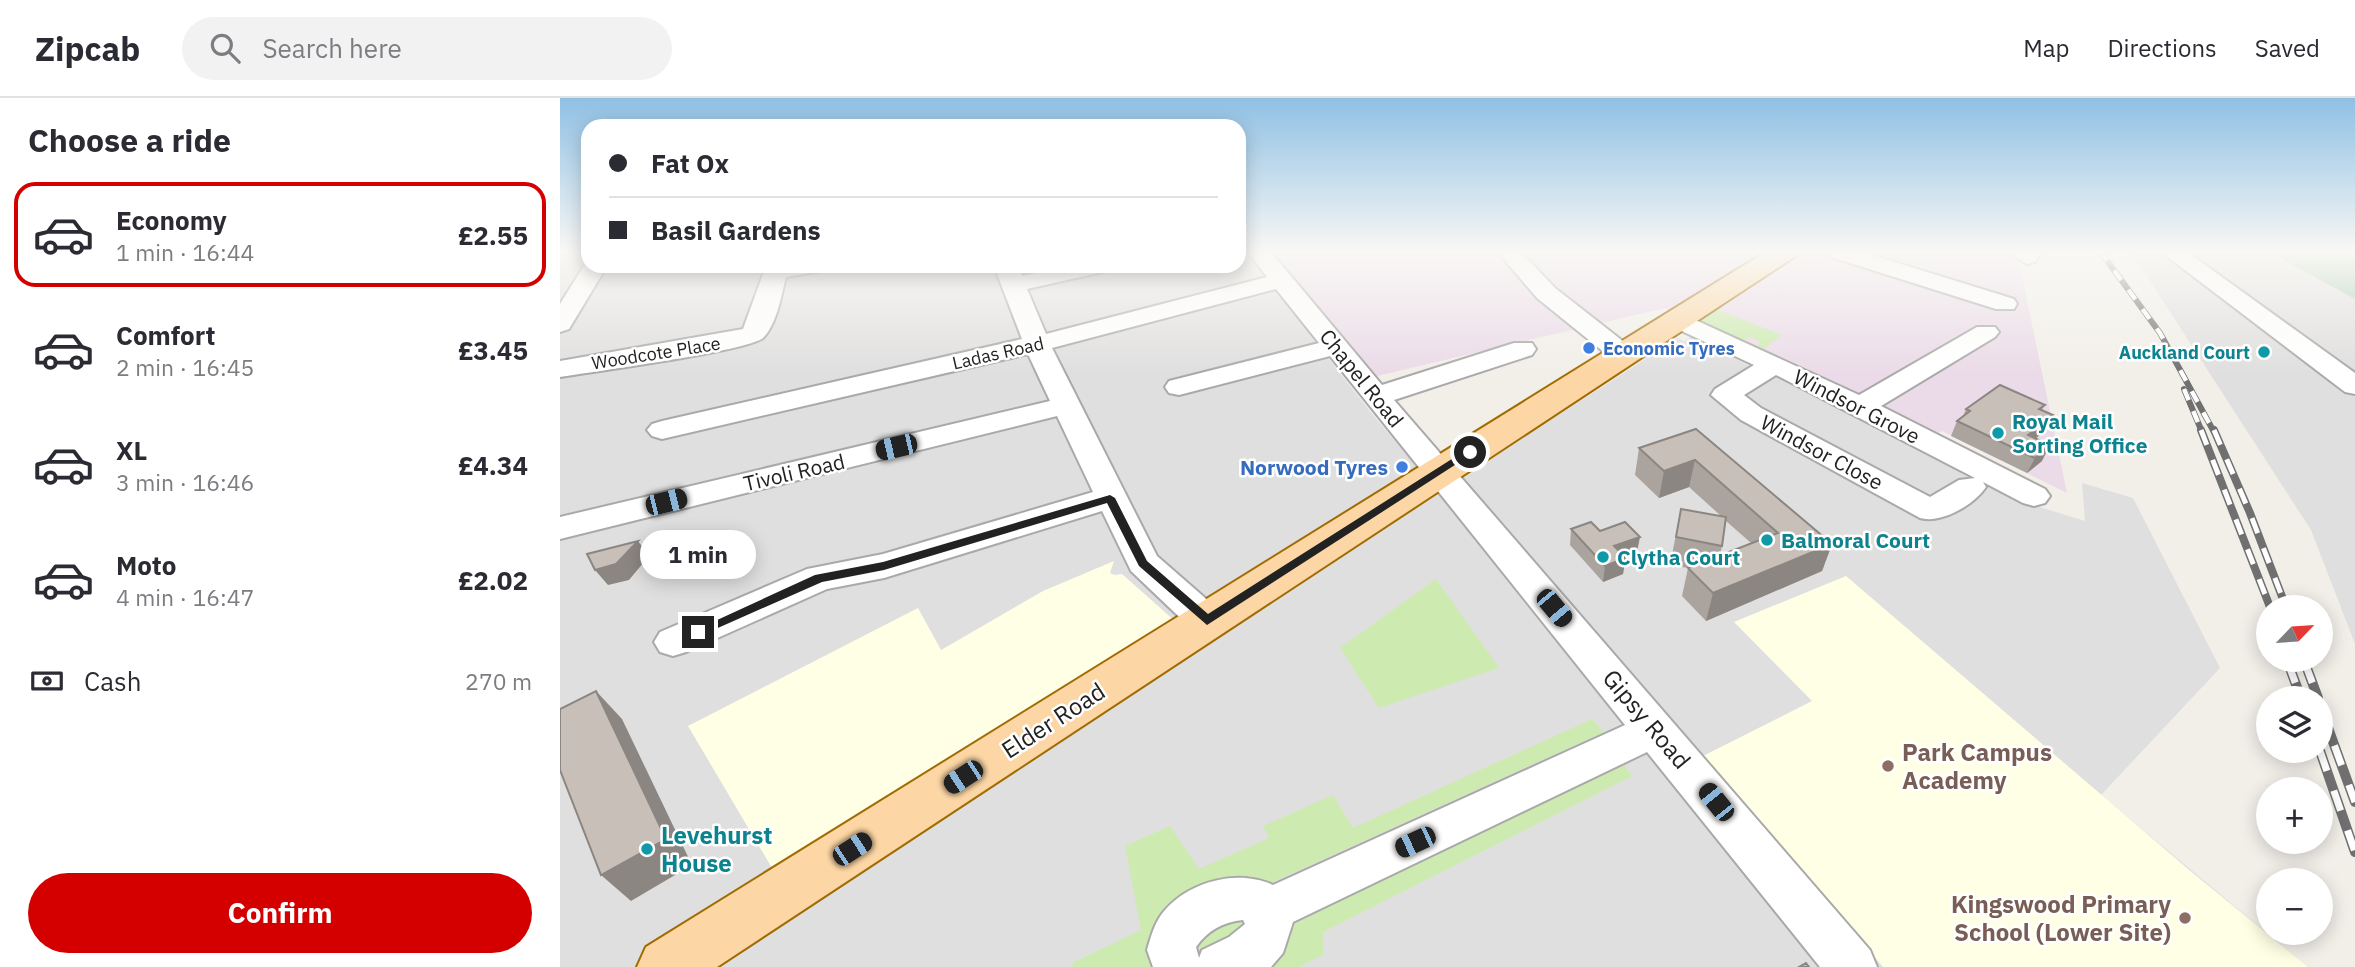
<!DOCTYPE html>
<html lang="en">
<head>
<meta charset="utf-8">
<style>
	:root { --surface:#fff; --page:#f2f2f3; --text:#2b2b33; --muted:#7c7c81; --line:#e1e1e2; --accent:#d40000 }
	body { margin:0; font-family:"IBM Plex Sans",sans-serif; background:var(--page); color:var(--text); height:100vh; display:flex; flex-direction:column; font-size:26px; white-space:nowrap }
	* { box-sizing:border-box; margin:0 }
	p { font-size:23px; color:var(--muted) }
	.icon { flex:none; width:38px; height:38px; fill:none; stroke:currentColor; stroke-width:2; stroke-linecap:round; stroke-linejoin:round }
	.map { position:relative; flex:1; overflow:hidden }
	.sheet { display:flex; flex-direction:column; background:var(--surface); width:560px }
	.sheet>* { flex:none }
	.banner { position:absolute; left:21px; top:21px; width:665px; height:154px; border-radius:21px; box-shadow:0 4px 18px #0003; display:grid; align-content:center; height:154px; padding:0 28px; background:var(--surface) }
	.needle { width:46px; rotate:65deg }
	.tools { position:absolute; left:1696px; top:497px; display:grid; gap:14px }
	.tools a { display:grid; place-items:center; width:77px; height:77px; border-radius:50%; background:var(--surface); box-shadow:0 4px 18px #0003; font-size:35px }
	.end { position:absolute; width:32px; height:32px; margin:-16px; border:9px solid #222; background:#fff; box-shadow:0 0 0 4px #fff }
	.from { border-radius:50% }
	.bubble { position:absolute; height:49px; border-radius:24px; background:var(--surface); box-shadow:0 4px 18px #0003; font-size:23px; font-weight:700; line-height:49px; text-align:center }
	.car { position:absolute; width:21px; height:42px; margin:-21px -10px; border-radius:9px; box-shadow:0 0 5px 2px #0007; background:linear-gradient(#222 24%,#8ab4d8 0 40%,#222 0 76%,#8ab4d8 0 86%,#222 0) }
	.banner b { display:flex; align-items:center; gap:24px; height:66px; font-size:26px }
	.banner b+b { border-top:2px solid var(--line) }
	.banner i { width:18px; height:18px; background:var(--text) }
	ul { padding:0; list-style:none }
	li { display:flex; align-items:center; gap:21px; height:105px; margin:0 14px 10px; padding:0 14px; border:4px solid transparent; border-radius:21px }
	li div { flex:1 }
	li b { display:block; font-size:26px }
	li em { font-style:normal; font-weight:700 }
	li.selected { border-color:var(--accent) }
	li>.icon { width:63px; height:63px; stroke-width:1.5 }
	h2 { padding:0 28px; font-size:32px; line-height:84px }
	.pay { display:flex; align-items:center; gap:18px; height:77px; padding:0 28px; font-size:26px }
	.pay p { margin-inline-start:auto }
	.primary-button { display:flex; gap:14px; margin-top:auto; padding:14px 28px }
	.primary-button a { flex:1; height:80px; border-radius:42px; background:var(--accent); color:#fff; font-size:28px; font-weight:700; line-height:80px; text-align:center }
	header { display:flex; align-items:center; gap:42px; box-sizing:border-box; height:98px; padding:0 35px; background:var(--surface); border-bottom:2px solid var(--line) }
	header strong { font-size:33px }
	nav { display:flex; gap:38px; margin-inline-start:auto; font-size:24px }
	.search { width:490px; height:63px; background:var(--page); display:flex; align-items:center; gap:18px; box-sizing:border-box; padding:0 24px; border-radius:38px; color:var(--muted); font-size:26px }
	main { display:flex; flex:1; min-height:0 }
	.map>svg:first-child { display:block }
</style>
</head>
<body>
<header>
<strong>Zipcab</strong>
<div class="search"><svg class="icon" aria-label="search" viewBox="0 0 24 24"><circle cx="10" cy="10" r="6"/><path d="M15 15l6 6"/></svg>Search here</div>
<nav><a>Map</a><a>Directions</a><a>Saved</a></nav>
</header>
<main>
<section class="sheet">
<h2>Choose a ride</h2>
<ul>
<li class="selected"><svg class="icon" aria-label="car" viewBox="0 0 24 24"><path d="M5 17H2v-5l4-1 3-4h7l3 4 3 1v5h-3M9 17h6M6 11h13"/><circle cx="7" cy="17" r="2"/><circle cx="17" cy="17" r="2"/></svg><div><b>Economy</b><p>1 min · 16:44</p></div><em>£2.55</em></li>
<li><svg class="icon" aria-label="car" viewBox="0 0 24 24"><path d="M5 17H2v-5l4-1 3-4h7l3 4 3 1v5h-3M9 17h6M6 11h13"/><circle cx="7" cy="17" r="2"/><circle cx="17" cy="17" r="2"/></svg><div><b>Comfort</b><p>2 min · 16:45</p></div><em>£3.45</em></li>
<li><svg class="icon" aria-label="car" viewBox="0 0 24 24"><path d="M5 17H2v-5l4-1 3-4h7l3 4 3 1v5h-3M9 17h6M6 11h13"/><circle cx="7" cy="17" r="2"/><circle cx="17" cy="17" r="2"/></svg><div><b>XL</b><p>3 min · 16:46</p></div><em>£4.34</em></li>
<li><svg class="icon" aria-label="car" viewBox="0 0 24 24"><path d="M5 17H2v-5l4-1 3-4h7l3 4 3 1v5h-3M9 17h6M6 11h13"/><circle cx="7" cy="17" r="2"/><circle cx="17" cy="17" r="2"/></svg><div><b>Moto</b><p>4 min · 16:47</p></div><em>£2.02</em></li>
</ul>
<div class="pay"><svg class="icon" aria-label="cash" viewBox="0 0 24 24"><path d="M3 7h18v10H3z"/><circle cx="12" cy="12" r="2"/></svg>Cash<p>270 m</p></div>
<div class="primary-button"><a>Confirm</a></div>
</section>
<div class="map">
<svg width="1795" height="869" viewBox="0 0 1795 869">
	<rect width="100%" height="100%" fill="#f2efe9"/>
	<g fill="#e0dfdf">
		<path d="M0 153H28V168H679V153H683L817 322 879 394 1118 240 1124 243 1131 239 1190 268 1213 275 1473 407 1525 423 1522 385 1573 400 1660 570 1541 697 1748 869H0Z"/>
		<path d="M1567 153H1723L1719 159 1795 201V546L1751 432 1581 169Z"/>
	</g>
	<path fill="#ebdbe8" d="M709 153H1463L1458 159 1507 395 1382 333 1377 336 1225 262 1105 210 813 279Z"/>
	<g fill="#ffffe5">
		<path d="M554 463 550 475 555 477 562 476 616 524 212 770 128 628 358 510 381 552 483 493Z"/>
		<path d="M1286 478 1628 771 1748 869H1323L1141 659 1252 603 1174 524Z"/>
	</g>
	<g fill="#cdebb0">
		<path d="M1156 211 1222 237 1202 252 1195 249 1201 244 1190 239 1183 243 1140 223Z"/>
		<path d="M876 481 939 570 819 610 780 550Z"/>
		<path d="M1032 621 1044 634 713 784H668L617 809 594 827 588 842 596 869H513L512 865 581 832 565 748 610 728 639 771 709 740 703 728 773 697 793 730Z"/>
		<path d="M1058 658 1072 678 763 834V857L739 869H699L718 858 737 822Z"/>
		<path d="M699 819 641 867 623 838 635 827Z"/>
	</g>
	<path fill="#aacbaf" d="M1723 153H1795V201L1718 159Z"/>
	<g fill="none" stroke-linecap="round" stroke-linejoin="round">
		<g stroke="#a9a9a9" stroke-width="4">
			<g id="minor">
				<path d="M687 153H710L822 287 954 245H972L976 251 972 257 834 302 1310 852 1317 869H1260L1087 654 733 824 723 855 711 869H593L587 852C591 838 595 823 605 812 631 783 678 771 713 787L1065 627 770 258 619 297 609 295 605 289 609 283 759 245 716 191 492 250 597 458 660 513 665 523 660 533 647 536 634 533 571 473 542 413 324 480 267 491 126 554 113 558 100 554 94 544 100 534 247 471 323 456 533 394 497 318 0 441V419L490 303 468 256 102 341 92 338 87 332 92 326 102 323 462 241 434 168H458L462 178 507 168H551L547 173 467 191 486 236 707 179ZM683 822 685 826 669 839 642 852 639 860 636 849C648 832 663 824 683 822Z"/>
				<path d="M937 153H960L995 190 1073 251 1077 257 1073 263H1055L977 200Z"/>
				<path d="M1265 153H1299L1454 201 1457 206 1454 211H1436L1268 158Z"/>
				<path d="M1460 153H1482L1475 164 1467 166 1456 159Z"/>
				<path d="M1600 153H1626L1795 275V296L1785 294Z"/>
				<path d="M27 163 28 168H47L9 231 0 234V206Z"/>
				<path d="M206 168H266L262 173 226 179C221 198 217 226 203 240 188 253 30 274 0 279V263L183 231Z"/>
				<path d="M1118 214 1299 297 1417 229H1435L1439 234 1435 239 1321 308 1485 391 1490 398 1485 405 1474 408 1463 405 1423 384 1426 389C1414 407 1381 426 1360 420L1181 322 1151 297 1155 291 1194 267 1109 227 1105 222 1109 217ZM1216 277 1222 280 1415 380 1399 382 1370 399 1201 310 1184 297Z"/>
			</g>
		</g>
		<g stroke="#a06b00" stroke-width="4">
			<path id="major" d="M1207 153H1238L1234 159 157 869H77L86 849Z"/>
		</g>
		<use href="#minor" fill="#fff" fill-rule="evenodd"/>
		<use href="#major" fill="#fcd6a4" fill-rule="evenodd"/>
		<g stroke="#707070" stroke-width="6">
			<g id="rail-far2">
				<path d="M1540 153 1600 235 1654 334"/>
				<path d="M1624 291 1642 334"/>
			</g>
		</g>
		<g stroke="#707070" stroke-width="8">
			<g id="rail-far1">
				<path d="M1641 332 1710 509"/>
				<path d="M1654 332 1690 415 1726 509"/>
				<path d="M1727 562 1729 567"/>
				<path d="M1744 562 1746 567"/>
			</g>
		</g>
		<g stroke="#707070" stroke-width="10">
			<g id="rail">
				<path d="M1728 565 1741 600"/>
				<path d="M1745 565 1758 600"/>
				<path d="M1760 608 1795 704"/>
				<path d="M1760 653 1795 754"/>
			</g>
		</g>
		<use href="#rail-far2" stroke="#fff" stroke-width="4.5" stroke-dasharray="12" stroke-linecap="butt"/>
		<use href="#rail-far1" stroke="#fff" stroke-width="5" stroke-dasharray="16" stroke-linecap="butt"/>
		<use href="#rail" stroke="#fff" stroke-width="7" stroke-dasharray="21" stroke-linecap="butt"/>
	</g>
	<g fill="#aba49e" fill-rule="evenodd">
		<path d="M1485 307 1482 312 1486 332 1475 341 1482 363 1467 375 1391 338 1397 323 1403 318 1406 311Z"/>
		<path d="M1136 331 1272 446 1262 473 1146 523 1122 498 1128 470 1110 467 1121 411 1161 418 1129 389 1099 400 1075 377 1079 350ZM1166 423 1191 445 1160 457 1162 448Z"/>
		<path d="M1011 431 1040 433 1077 454 1064 459 1063 476 1043 484 1010 447Z"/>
	</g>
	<g fill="#8b8681">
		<path d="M1493 317 1486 332 1461 352 1468 337Z"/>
		<path d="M1490 347 1482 363 1467 375 1475 360Z"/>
		<path d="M1135 362 1129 389 1099 400 1104 373Z"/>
		<path d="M1080 439 1077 454 1052 464 1054 448Z"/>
		<path d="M78 443 89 458 69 482 48 487 35 472Z"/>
		<path d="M1272 446 1262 473 1146 523 1153 495Z"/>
		<path d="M1066 460 1063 476 1043 484 1045 468Z"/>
		<path d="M36 593 62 621 132 767 71 803 41 777Z"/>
	</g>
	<g fill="#c7bfb8" stroke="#8b8681" stroke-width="2">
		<path d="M1440 287 1485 307 1479 311 1493 317 1468 337 1490 347 1475 360 1397 323 1410 313 1406 311Z"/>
		<path d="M1136 331 1272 446 1153 495 1128 470 1218 435 1135 362 1104 373 1079 350Z"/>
		<path d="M1121 411 1166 419 1162 448 1116 439Z"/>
		<path d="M1031 424 1040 433 1065 424 1080 439 1054 448 1066 460 1045 468 1011 431Z"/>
		<path d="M78 443 56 466 35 472 27 456Z"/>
		<path d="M36 593 106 741 41 777 0 672V611Z"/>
		<path d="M1246 865 1249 869H1239Z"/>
	</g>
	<linearGradient id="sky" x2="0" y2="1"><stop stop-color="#8fc0e4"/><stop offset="0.56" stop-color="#f9f8f5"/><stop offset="1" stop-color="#f9f8f5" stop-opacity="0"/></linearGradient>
	<rect width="1795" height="275" fill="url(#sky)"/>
	<path fill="#222" d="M906 352 915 354 647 527 579 468 547 405 324 472 262 484 142 537H133L131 534 255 477 323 464 550 397 555 400 587 463 648 516Z"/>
	<g fill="#3f7fe0" stroke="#fff" stroke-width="2.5">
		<circle cx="1029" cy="250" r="7"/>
		<circle cx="842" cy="369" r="7"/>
	</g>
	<g fill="#0f9aa8" stroke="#fff" stroke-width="2.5">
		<circle cx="1704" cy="254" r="7"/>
		<circle cx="1438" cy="335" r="7"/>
		<circle cx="1207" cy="442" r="7"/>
		<circle cx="1043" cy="459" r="7"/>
		<circle cx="87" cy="751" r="7"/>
	</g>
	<g fill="#8d6e63" stroke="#fff" stroke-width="2.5">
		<circle cx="1328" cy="668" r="7"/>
		<circle cx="1625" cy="820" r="7"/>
	</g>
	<g text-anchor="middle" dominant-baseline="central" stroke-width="5" stroke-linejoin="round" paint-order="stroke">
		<g font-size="18" font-weight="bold" fill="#366cbe" stroke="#fff" text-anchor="start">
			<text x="1043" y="250">Economic Tyres</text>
		</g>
		<g font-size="18" font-weight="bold" fill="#0d838f" stroke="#fff" text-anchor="end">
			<text x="1690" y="254">Auckland Court</text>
		</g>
		<g font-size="18" fill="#222" stroke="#fff">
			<text transform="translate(96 255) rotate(-9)">Woodcote Place</text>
			<text transform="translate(438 255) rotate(-13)">Ladas Road</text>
		</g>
		<g font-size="21" fill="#222" stroke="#fff">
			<text transform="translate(802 280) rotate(51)">Chapel Road</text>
			<text transform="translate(1297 308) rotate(27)">Windsor Grove</text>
			<text transform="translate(1262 354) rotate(28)">Windsor Close</text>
			<text transform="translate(234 374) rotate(-13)">Tivoli Road</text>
		</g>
		<g font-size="21" font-weight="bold" fill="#0d838f" stroke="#fff" text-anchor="start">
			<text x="1452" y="323">Royal Mail<tspan x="1452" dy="24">Sorting Office</tspan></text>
			<text x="1221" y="442">Balmoral Court</text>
			<text x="1057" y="459">Clytha Court</text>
		</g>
		<g font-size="21" font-weight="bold" fill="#366cbe" stroke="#fff" text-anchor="end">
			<text x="828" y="369">Norwood Tyres</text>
		</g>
		<g font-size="24" fill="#222" stroke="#fff">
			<text transform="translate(1087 621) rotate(50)">Gipsy Road</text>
			<text transform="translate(493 622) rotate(-33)">Elder Road</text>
		</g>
		<g font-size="24" font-weight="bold" fill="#785e54" stroke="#fff" text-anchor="start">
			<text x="1342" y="654">Park Campus<tspan x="1342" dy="28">Academy</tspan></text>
			<text x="1611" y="806" text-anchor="end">Kingswood Primary<tspan x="1611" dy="28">School (Lower Site)</tspan></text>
		</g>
		<g font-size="24" font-weight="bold" fill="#0d838f" stroke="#fff" text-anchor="start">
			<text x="101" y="737">Levehurst<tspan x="101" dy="28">House</tspan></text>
		</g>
	</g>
</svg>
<div class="tools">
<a><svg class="needle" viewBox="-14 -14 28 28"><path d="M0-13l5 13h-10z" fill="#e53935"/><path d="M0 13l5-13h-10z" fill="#7c7c81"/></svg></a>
<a><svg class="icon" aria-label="layers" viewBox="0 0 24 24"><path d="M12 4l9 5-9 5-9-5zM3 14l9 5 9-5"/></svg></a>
<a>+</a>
<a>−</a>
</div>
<i class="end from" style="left:910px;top:354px"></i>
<i class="end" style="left:138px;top:534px"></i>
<div class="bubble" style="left:80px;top:432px;width:116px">1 min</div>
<i class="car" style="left:336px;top:349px;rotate:257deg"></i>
<i class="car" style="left:106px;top:404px;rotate:76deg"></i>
<i class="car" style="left:994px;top:510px;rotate:140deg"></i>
<i class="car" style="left:403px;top:679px;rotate:237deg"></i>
<i class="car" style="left:1156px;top:704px;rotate:321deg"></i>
<i class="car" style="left:855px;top:744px;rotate:245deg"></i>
<i class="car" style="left:292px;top:751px;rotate:57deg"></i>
<div class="banner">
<b><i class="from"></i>Fat Ox</b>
<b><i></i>Basil Gardens</b>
</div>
</div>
</main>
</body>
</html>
